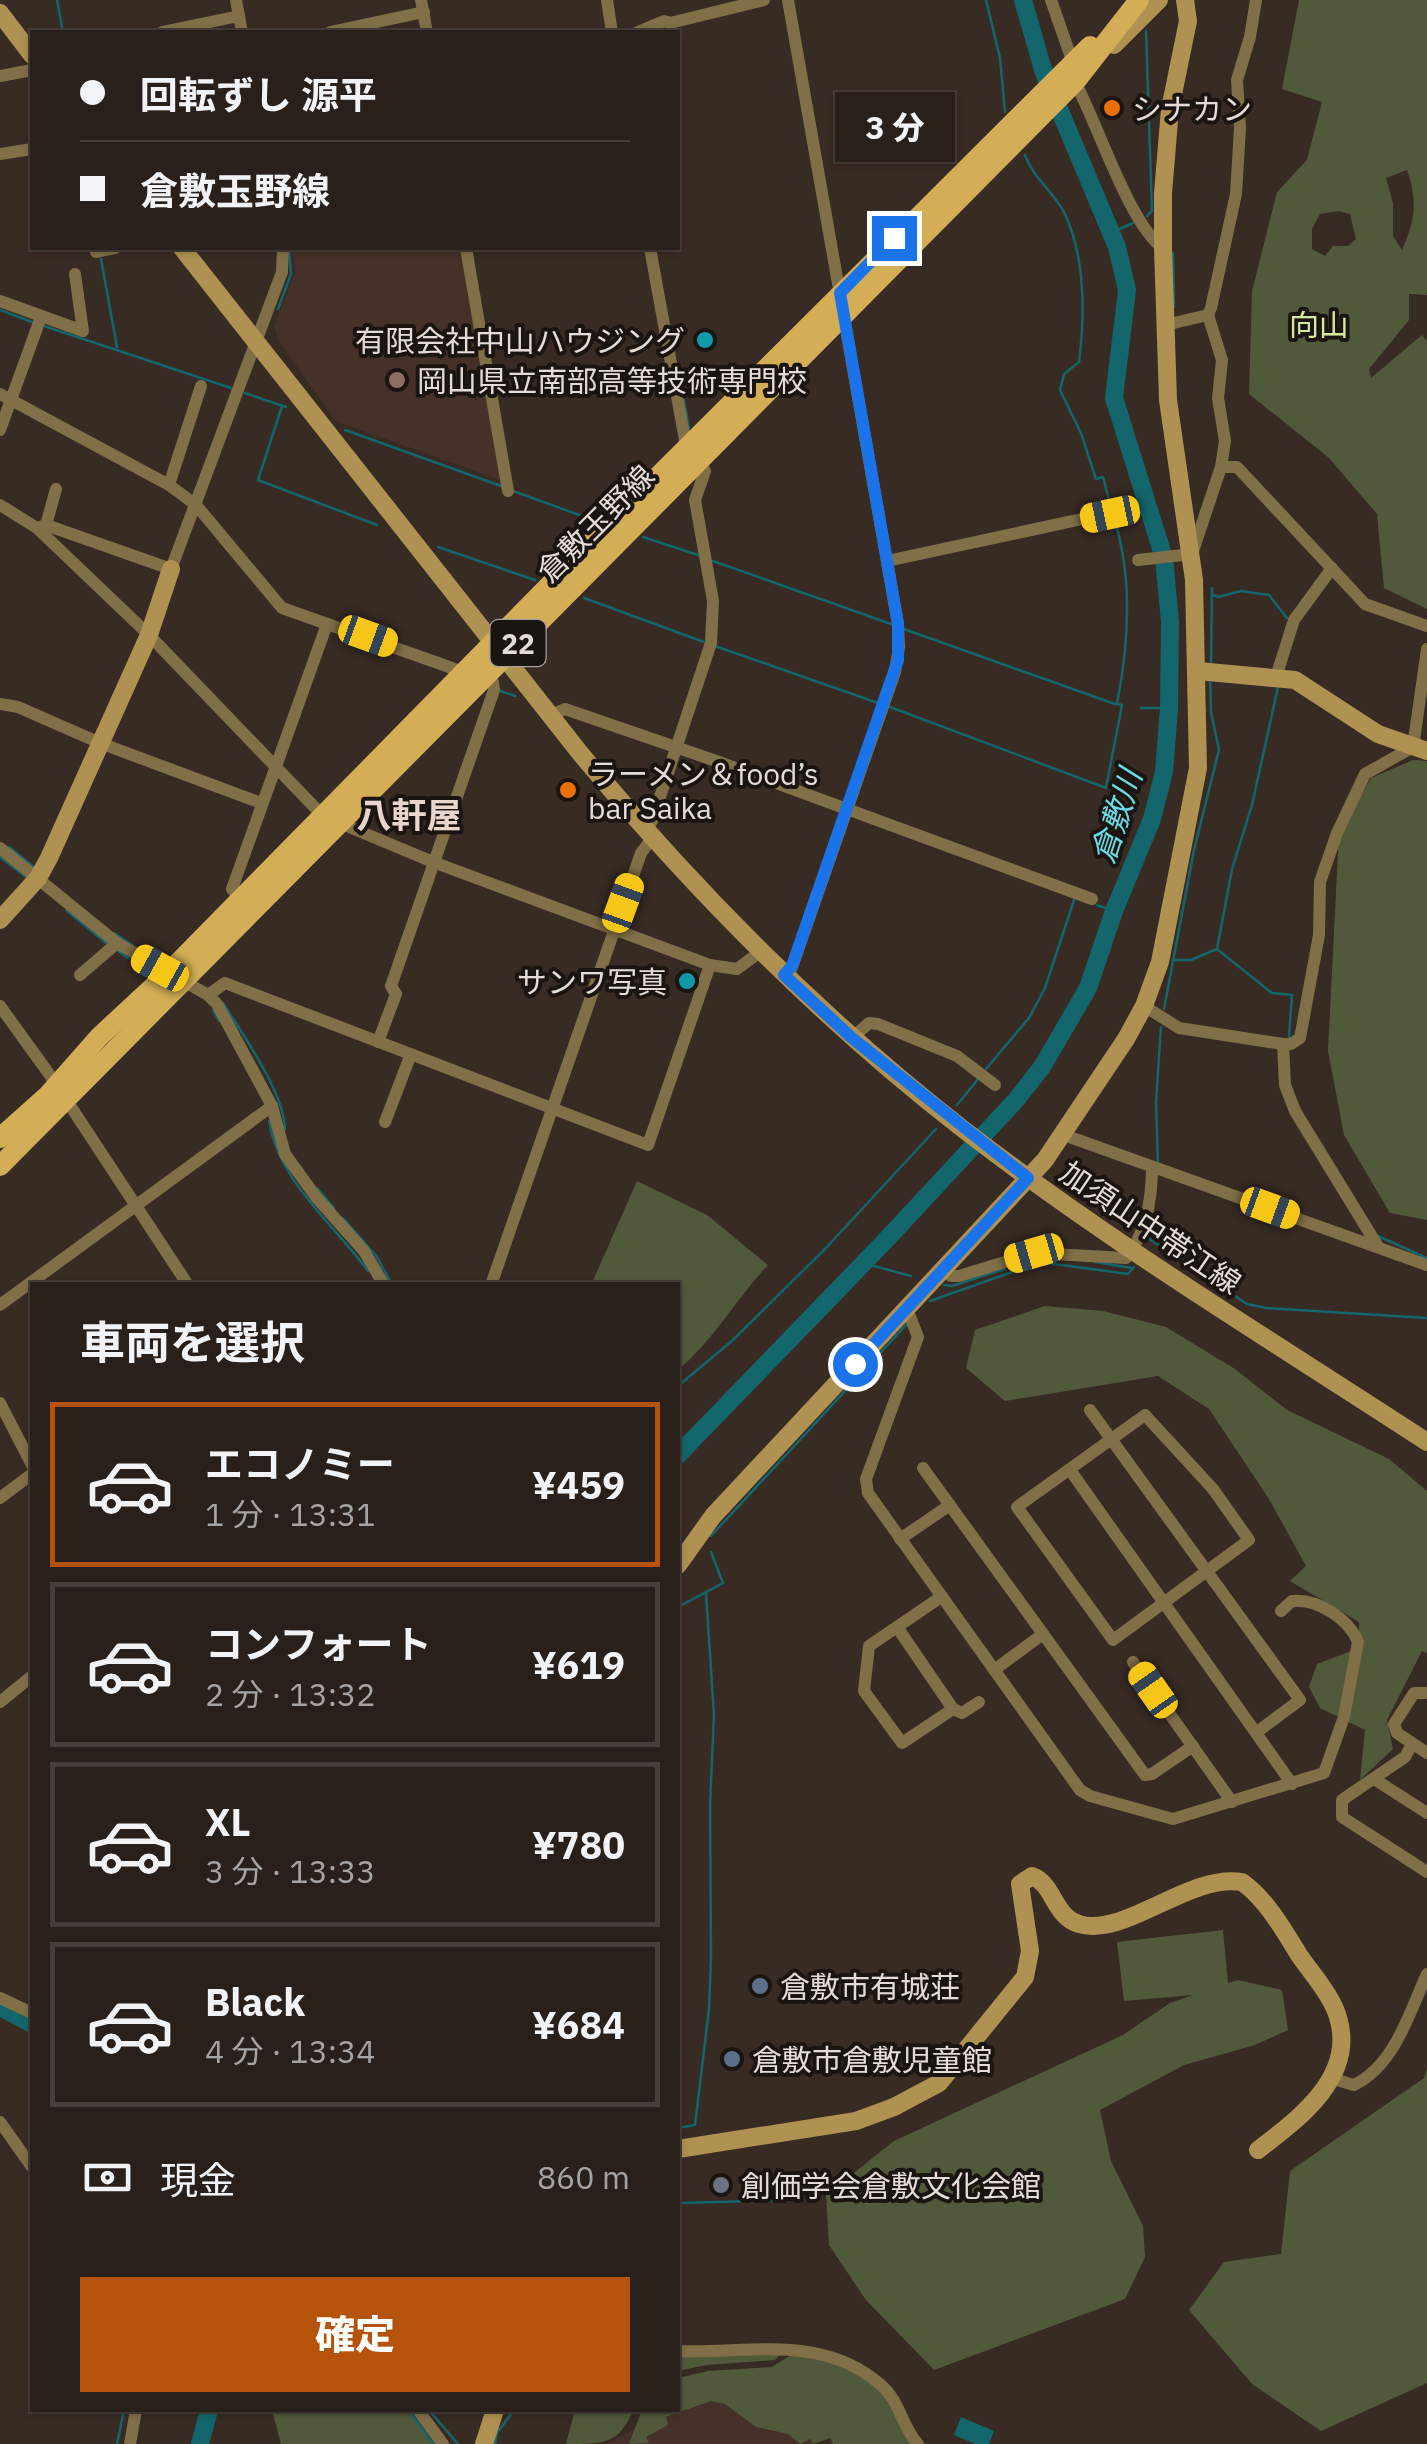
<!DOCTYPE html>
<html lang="ja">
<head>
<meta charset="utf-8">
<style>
	:root { --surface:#2a201b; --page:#362d28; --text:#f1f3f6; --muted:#a5a3a3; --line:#463e3a; --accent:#b45309 }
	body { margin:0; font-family:"IBM Plex Sans","Noto Sans JP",sans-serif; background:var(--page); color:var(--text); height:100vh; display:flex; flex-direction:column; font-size:38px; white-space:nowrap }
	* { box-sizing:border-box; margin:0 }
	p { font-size:32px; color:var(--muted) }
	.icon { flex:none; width:55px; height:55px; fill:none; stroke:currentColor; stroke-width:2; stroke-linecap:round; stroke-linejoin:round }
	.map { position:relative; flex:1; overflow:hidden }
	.drawer { position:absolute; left:30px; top:1282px; width:650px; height:1130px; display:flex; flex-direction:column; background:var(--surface); border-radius:0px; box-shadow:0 2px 8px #0004,0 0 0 2px var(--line) }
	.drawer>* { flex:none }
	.banner { position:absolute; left:30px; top:30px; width:650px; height:220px; border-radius:0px; box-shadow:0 2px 8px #0004,0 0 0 2px var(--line); display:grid; align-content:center; height:220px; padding:0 50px; background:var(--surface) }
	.end { position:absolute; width:45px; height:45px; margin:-22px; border:12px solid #1a73e8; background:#fff; box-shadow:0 0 0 5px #fff }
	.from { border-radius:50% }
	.bubble { position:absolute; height:70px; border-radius:0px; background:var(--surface); box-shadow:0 2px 8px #0004,0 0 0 2px var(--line); font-size:32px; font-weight:800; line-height:70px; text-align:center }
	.car { position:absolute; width:30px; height:60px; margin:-30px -15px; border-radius:12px; box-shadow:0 0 8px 2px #0007; background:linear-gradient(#f5c518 24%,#345 0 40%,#f5c518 0 76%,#345 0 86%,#f5c518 0) }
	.banner b { display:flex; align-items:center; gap:35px; height:95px; font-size:38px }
	.banner b+b { border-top:2px solid var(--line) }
	.banner i { width:25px; height:25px; background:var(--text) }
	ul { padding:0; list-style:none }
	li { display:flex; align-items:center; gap:30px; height:165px; margin:0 20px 15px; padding:0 30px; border:5px solid var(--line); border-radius:0px }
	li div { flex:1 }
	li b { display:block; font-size:38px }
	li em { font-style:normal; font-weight:800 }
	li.selected { border-color:var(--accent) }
	li>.icon { width:90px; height:90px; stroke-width:1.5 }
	h2 { padding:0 50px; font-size:45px; line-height:120px }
	.pay { display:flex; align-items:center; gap:25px; height:110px; padding:0 50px; font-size:38px }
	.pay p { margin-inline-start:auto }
	.button { display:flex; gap:20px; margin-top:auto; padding:20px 50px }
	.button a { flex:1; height:115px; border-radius:0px; background:var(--accent); color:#fff; font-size:40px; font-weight:800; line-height:115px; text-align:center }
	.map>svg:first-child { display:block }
</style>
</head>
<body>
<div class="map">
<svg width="1427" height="2444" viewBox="0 0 1427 2444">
	<rect width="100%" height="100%" fill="#382b24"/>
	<g fill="#453127">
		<path d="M291 248H463L506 482 336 421 278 340 274 326 296 270Z"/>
		<path d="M711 2401 725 2404 762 2429 788 2433 797 2440 810 2439 813 2444H607L663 2413 666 2417Z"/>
	</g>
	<g fill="#51593b" fill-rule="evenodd">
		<path d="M1299 0H1427V295L1409 294V320L1369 369 1371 378 1422 335 1427 341V609L1384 588 1377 514 1329 458 1249 394 1252 291 1277 192 1307 160 1322 102 1282 89ZM1407 170C1418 202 1415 220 1402 250L1393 236V203L1386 178ZM1339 211 1350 214 1356 239 1348 246H1333L1325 256 1312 249V229L1320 214Z"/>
		<path d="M1413 760 1427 761V1220L1390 1213 1344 1135 1328 1051 1339 833 1371 778Z"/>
		<path d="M637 1181 707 1215 768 1265C736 1299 713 1341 678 1370V1285H591Z"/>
		<path d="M1045 1306 1103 1311 1166 1327 1235 1369 1287 1410 1389 1459 1427 1491V1653L1422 1651 1387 1720 1393 1749 1360 1780 1365 1730 1320 1708 1309 1687 1317 1664 1359 1648V1622L1290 1581 1306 1566 1269 1499 1209 1409 1158 1376 1005 1401 966 1368 975 1330Z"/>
		<path d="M1223 1930 1228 1983 1238 1980 1282 1990 1288 2030 1255 2045 1184 2065 1100 2110 1111 2161 1143 2226 1145 2257 1125 2299 934 2370 866 2300 829 2245 826 2195 894 2141 1123 2035 1170 2003 1193 1995 1124 2001 1117 1942Z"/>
		<path d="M1427 2069V2383L1321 2431 1252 2384 1189 2310 1224 2262 1281 2254 1290 2171 1424 2078Z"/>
		<path d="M780 2354 775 2360 706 2365 678 2371V2356Z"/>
		<path d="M791 2355C826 2357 869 2370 891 2401 900 2414 906 2430 913 2444H833L830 2438 813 2444 810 2439 800 2444 788 2434 756 2427 725 2404 711 2401 666 2417 668 2425 646 2437 649 2443 629 2444 642 2410H678V2378L708 2371 772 2367Z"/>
		<path d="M272 2410H409L433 2444H281Z"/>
		<path d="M575 2410H633C619 2444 605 2444 566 2444Z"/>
	</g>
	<g fill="#13666c">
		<path d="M0 2000 32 2017V2034L0 2017Z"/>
		<path d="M961 2417 994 2431 989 2444H975L954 2435Z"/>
	</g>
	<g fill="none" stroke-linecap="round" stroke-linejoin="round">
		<g stroke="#13666c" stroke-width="2.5">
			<path d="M57 0 63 32"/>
			<path d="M986 0 1000 58 1005 112"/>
			<path d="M1146 31 1152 211 1147 216"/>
			<path d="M1025 155C1033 178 1055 193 1065 214 1086 260 1085 314 1079 362L1064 374 1060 390 1081 433 1096 479 1103 477 1111 508"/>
			<path d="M1111 233 1133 223"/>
			<path d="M1173 253 1174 307"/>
			<path d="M101 259 117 347"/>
			<path d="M278 309 291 274 289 248"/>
			<path d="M0 310 32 322"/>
			<path d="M44 326 231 388"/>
			<path d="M681 384 689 428"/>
			<path d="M245 393 286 407"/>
			<path d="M282 406 258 480 377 525"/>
			<path d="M345 430 501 486"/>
			<path d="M513 491 596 521"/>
			<path d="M643 537 701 556"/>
			<path d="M438 547 535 580"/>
			<path d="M713 561 894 625"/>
			<path d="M1213 595 1218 597 1241 591 1269 595 1287 618"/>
			<path d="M584 598 704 642"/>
			<path d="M901 628 1115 704"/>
			<path d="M715 646 878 703"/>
			<path d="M1211 666 1212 588"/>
			<path d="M498 690 515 696"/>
			<path d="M890 707 1106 788 1122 705 1117 704C1129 643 1133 575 1113 515"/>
			<path d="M1141 708H1169"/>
			<path d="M9 847 34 867"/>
			<path d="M0 857 26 877"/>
			<path d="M1097 905 1114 911"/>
			<path d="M66 910 106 943"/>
			<path d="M114 933 132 945"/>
			<path d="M139 948 160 960"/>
			<path d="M1217 949 1272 993 1292 995 1289 1037"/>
			<path d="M117 950 128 958"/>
			<path d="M1174 960H1191L1217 949 1232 869 1252 805 1278 687"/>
			<path d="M223 1003C243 1035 284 1092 285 1129"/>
			<path d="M1164 1009 1194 850 1219 750 1211 712 1210 679"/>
			<path d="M213 1010 219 1021"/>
			<path d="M986 1069 1029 1018 1045 988 1075 897"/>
			<path d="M957 1105 978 1079"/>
			<path d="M269 1121C279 1182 333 1223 368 1271"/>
			<path d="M1158 1166 1156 1102 1161 1027"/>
			<path d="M317 1188 334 1208"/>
			<path d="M343 1218 377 1257 392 1285"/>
			<path d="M1378 1236 1427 1258"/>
			<path d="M1147 1240 1148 1238 1247 1304 1266 1308 1427 1318"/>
			<path d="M1095 1262 1132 1268"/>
			<path d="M863 1263 911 1276"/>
			<path d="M944 1285 952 1286 1004 1269"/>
			<path d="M930 1301 1018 1270 1047 1263 1128 1274 1134 1267"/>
			<path d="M678 1386 733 1340 825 1249 936 1129"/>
			<path d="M678 1440 691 1441"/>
			<path d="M711 1536 906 1325"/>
			<path d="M678 1607 723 1583 711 1552"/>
			<path d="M678 2128 695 2125 709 2009 711 1956 710 1804 714 1715 706 1594"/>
			<path d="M678 2203 787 2200"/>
			<path d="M408 2410 434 2444"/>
			<path d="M429 2410 458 2444"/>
			<path d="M117 2444 124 2410"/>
			<path d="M495 2444 497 2433 514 2410"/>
		</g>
		<g stroke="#13666c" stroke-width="18">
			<path d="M678 1455 886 1240 1016 1100 1042 1067 1088 988 1114 911 1152 819 1164 772 1169 708 1170 622 1164 558 1114 398 1127 290 1117 247 1044 73 1023 0"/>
			<path d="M200 2444 209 2410"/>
		</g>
		<g stroke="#816f47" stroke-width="12">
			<path d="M236 0 242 32"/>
			<path d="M421 0 427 32"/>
			<path d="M607 0 612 32"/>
			<path d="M1051 0 1073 63"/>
			<path d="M162 32 239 16"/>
			<path d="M330 32 424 12"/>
			<path d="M638 32 664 21 670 23 764 0"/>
			<path d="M0 76 32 70"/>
			<path d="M1075 82C1097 122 1129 224 1163 248"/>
			<path d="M0 154 32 149"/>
			<path d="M466 248 508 491"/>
			<path d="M96 252 115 248"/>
			<path d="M0 301 83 331 75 274"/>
			<path d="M1165 325 1208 315 1211 308 1236 194 1240 128 1237 80 1250 37 1256 0"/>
			<path d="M0 394 169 485 196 505 282 608 438 663 457 670 463 676"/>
			<path d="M0 430 41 317"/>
			<path d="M1221 467H1237L1365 604 1427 626"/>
			<path d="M169 485 201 386"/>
			<path d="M0 505 37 528 149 635 323 816 433 862 710 965 737 969 760 952"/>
			<path d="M46 525 56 489"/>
			<path d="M37 528 46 525 171 569 282 272 283 248"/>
			<path d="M1138 560 1192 554 1221 467 1225 441 1218 398 1222 360 1208 315"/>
			<path d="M887 561 1124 510"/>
			<path d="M1276 677 1294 620 1332 568"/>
			<path d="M0 704 18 707 100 743 261 803"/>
			<path d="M551 715 565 709 719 762 1092 899"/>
			<path d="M645 829 652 821 711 643 713 601 695 500 705 471 685 440 650 248"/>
			<path d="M0 848 117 943 208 995 217 1004 272 1106 285 1154 316 1197 364 1251 384 1285"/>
			<path d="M240 897 232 889 327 624"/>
			<path d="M80 975 117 943"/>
			<path d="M784 975 792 967 895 672 899 647 898 624 788 0"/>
			<path d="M208 995 225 983 648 1145 710 965"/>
			<path d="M0 1006 52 1078 188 1285"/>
			<path d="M1144 1006 1179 1028 1283 1044H1291L1300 1038 1319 935 1320 882 1337 833 1365 774 1413 747 1427 649"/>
			<path d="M852 1038 869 1023 878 1024 957 1056 995 1085"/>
			<path d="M378 1042 396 994 391 986 494 690 493 682"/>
			<path d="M1283 1044 1285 1085 1295 1111 1377 1245"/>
			<path d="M385 1122 411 1054"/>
			<path d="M1064 1135 1427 1265"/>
			<path d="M944 1269 951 1276H959L1034 1253 1126 1258C1147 1232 1152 1199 1152 1167"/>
			<path d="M491 1285 641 853 653 837"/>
			<path d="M0 1305 272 1106"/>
			<path d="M907 1309 918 1337 866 1479 868 1493 1080 1790 1090 1796 1173 1819 1324 1773 1344 1717 1358 1642C1349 1619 1317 1598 1292 1601L1281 1611"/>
			<path d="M0 1403 32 1465"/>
			<path d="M1090 1410 1300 1700 1257 1732"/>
			<path d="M1145 1415 1213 1489 1249 1540 1113 1640 1017 1507Z"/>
			<path d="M923 1468 1145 1775 1152 1774 1193 1746"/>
			<path d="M1070 1470 1292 1784"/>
			<path d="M0 1498 32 1474"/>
			<path d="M900 1539 950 1505"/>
			<path d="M941 1597 869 1646 864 1691 902 1743 953 1709"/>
			<path d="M897 1627 953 1709 962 1713 979 1702"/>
			<path d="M1133 1662 1232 1802"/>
			<path d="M994 1670 1043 1634"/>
			<path d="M1427 1693H1414L1394 1724 1397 1733 1427 1753"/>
			<path d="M0 1702 32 1676"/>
			<path d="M1412 1744 1405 1757 1342 1800V1817L1427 1872"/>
			<path d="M1374 1779 1427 1813"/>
			<path d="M0 1998 32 2013"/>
			<path d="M1330 2078 1354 2085C1395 2065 1409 2013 1427 1974"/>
			<path d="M0 2122 32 2167"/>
			<path d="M678 2351C748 2354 822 2333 881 2385 900 2401 902 2427 918 2444"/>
			<path d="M418 2410 443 2444"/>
			<path d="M130 2444 136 2410"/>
		</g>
		<g stroke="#af9251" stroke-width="18">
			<path d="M0 13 32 55"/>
			<path d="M1114 45 1159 0"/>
			<path d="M182 248 580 753C695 891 820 1018 963 1129 1110 1243 1271 1340 1427 1442"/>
			<path d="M1198 671 1295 680 1378 734 1427 751"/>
			<path d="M0 920 38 878 49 858 149 635 171 569"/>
			<path d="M678 1565 713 1516 1045 1160 1126 1039 1144 1006 1160 962 1198 768 1194 580 1168 400 1163 248V193L1170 109 1188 21 1185 0"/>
			<path d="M678 2149 856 2121 894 2107 939 2083 1025 1977 1030 1951 1020 1884 1032 1876C1054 1884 1054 1917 1079 1924 1125 1938 1189 1873 1242 1882 1267 1900 1283 1929 1299 1955 1312 1974 1334 1998 1339 2021 1354 2079 1297 2120 1258 2150"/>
			<path d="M484 2444 495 2410"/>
		</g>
		<g stroke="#d3ae57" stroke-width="20">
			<path d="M0 1138 47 1096 99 1037 169 972 590 544 1090 46"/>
			<path d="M0 1166 1075 82 1139 0"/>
		</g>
	</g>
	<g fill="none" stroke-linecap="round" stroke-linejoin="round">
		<path stroke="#1a73e8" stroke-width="12" d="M855 1364 1028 1178 852 1038 784 975 792 966 898 660V624L840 293 894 238"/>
	</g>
	<g fill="#e8710a" stroke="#1b1512" stroke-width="4">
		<circle cx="1112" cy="108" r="10"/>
		<circle cx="568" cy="790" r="10"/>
	</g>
	<g fill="#0f9aa8" stroke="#1b1512" stroke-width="4">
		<circle cx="705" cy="340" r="10"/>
		<circle cx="687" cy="981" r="10"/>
	</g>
	<circle fill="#8d6e63" stroke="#1b1512" stroke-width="4" cx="397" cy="380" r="10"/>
	<g fill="#5c6f8a" stroke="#1b1512" stroke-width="4">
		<circle cx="760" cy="1986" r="10"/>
		<circle cx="732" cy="2059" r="10"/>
	</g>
	<circle fill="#6b7280" stroke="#1b1512" stroke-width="4" cx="721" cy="2185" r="10"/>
	<g text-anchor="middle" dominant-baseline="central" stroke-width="8" stroke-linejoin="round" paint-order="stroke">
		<rect fill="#1b1512" stroke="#a8a09d" stroke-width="2.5" x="490.5" y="620" width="55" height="46" rx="8"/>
		<g font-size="28" font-weight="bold" fill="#e5dcd8">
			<text x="518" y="643">22</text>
		</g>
		<g font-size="30" fill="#e5dcd8" stroke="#1b1512" text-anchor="start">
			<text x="1132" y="108">シナカン</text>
			<text x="685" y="340" text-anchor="end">有限会社中山ハウジング</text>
			<text x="417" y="380">岡山県立南部高等技術専門校</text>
			<text x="588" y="773">ラーメン＆food’s<tspan x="588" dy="34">bar Saika</tspan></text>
			<text x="667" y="981" text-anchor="end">サンワ写真</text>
			<text x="780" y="1986">倉敷市有城荘</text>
			<text x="752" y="2059">倉敷市倉敷児童館</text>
			<text x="741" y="2185">創価学会倉敷文化会館</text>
		</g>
		<g font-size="30" fill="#d5eb9c" stroke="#1b1512">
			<text x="1319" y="324">向山</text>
		</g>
		<g font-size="30" fill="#e5dcd8" stroke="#1b1512">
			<text transform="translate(595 523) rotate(-45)">倉敷玉野線</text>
			<text transform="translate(1151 1227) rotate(34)">加須山中帯江線</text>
		</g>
		<g font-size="32" font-style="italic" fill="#68dbe3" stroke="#1b1512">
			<text transform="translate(1116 816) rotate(-72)">倉敷川</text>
		</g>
		<g font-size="35" font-weight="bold" fill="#e8d6cd" stroke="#1b1512">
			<text x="409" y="815">八軒屋</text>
		</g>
	</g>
</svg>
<i class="end from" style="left:855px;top:1364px"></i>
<i class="end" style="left:894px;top:238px"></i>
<div class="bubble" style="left:835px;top:92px;width:120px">3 分</div>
<i class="car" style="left:1110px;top:514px;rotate:258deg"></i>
<i class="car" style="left:368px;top:636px;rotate:110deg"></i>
<i class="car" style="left:623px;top:903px;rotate:20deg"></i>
<i class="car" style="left:160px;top:968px;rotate:299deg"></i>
<i class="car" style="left:1270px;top:1208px;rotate:110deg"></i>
<i class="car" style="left:1034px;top:1253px;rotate:254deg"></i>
<i class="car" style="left:1153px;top:1690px;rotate:325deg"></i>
<div class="banner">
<b><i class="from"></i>回転ずし 源平</b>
<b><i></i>倉敷玉野線</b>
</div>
<section class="drawer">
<h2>車両を選択</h2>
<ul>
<li class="selected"><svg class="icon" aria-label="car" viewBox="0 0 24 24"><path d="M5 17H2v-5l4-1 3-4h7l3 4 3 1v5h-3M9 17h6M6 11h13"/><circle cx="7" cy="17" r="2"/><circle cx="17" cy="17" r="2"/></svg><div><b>エコノミー</b><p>1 分 · 13:31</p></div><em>¥459</em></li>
<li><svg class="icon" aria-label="car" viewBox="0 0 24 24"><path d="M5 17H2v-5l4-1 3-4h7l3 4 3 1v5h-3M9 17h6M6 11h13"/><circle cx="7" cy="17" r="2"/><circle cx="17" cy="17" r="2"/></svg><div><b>コンフォート</b><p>2 分 · 13:32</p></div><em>¥619</em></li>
<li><svg class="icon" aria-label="car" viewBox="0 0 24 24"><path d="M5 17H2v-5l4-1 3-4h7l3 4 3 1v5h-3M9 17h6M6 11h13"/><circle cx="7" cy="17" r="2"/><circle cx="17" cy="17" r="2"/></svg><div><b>XL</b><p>3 分 · 13:33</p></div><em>¥780</em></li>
<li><svg class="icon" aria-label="car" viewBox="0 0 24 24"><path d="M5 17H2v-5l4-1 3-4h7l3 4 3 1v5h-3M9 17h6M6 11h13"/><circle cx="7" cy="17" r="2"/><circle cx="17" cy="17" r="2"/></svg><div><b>Black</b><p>4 分 · 13:34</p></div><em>¥684</em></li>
</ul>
<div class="pay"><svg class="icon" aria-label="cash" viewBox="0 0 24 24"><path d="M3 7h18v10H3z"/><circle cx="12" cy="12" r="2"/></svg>現金<p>860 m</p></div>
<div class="button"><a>確定</a></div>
</section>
</div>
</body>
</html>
